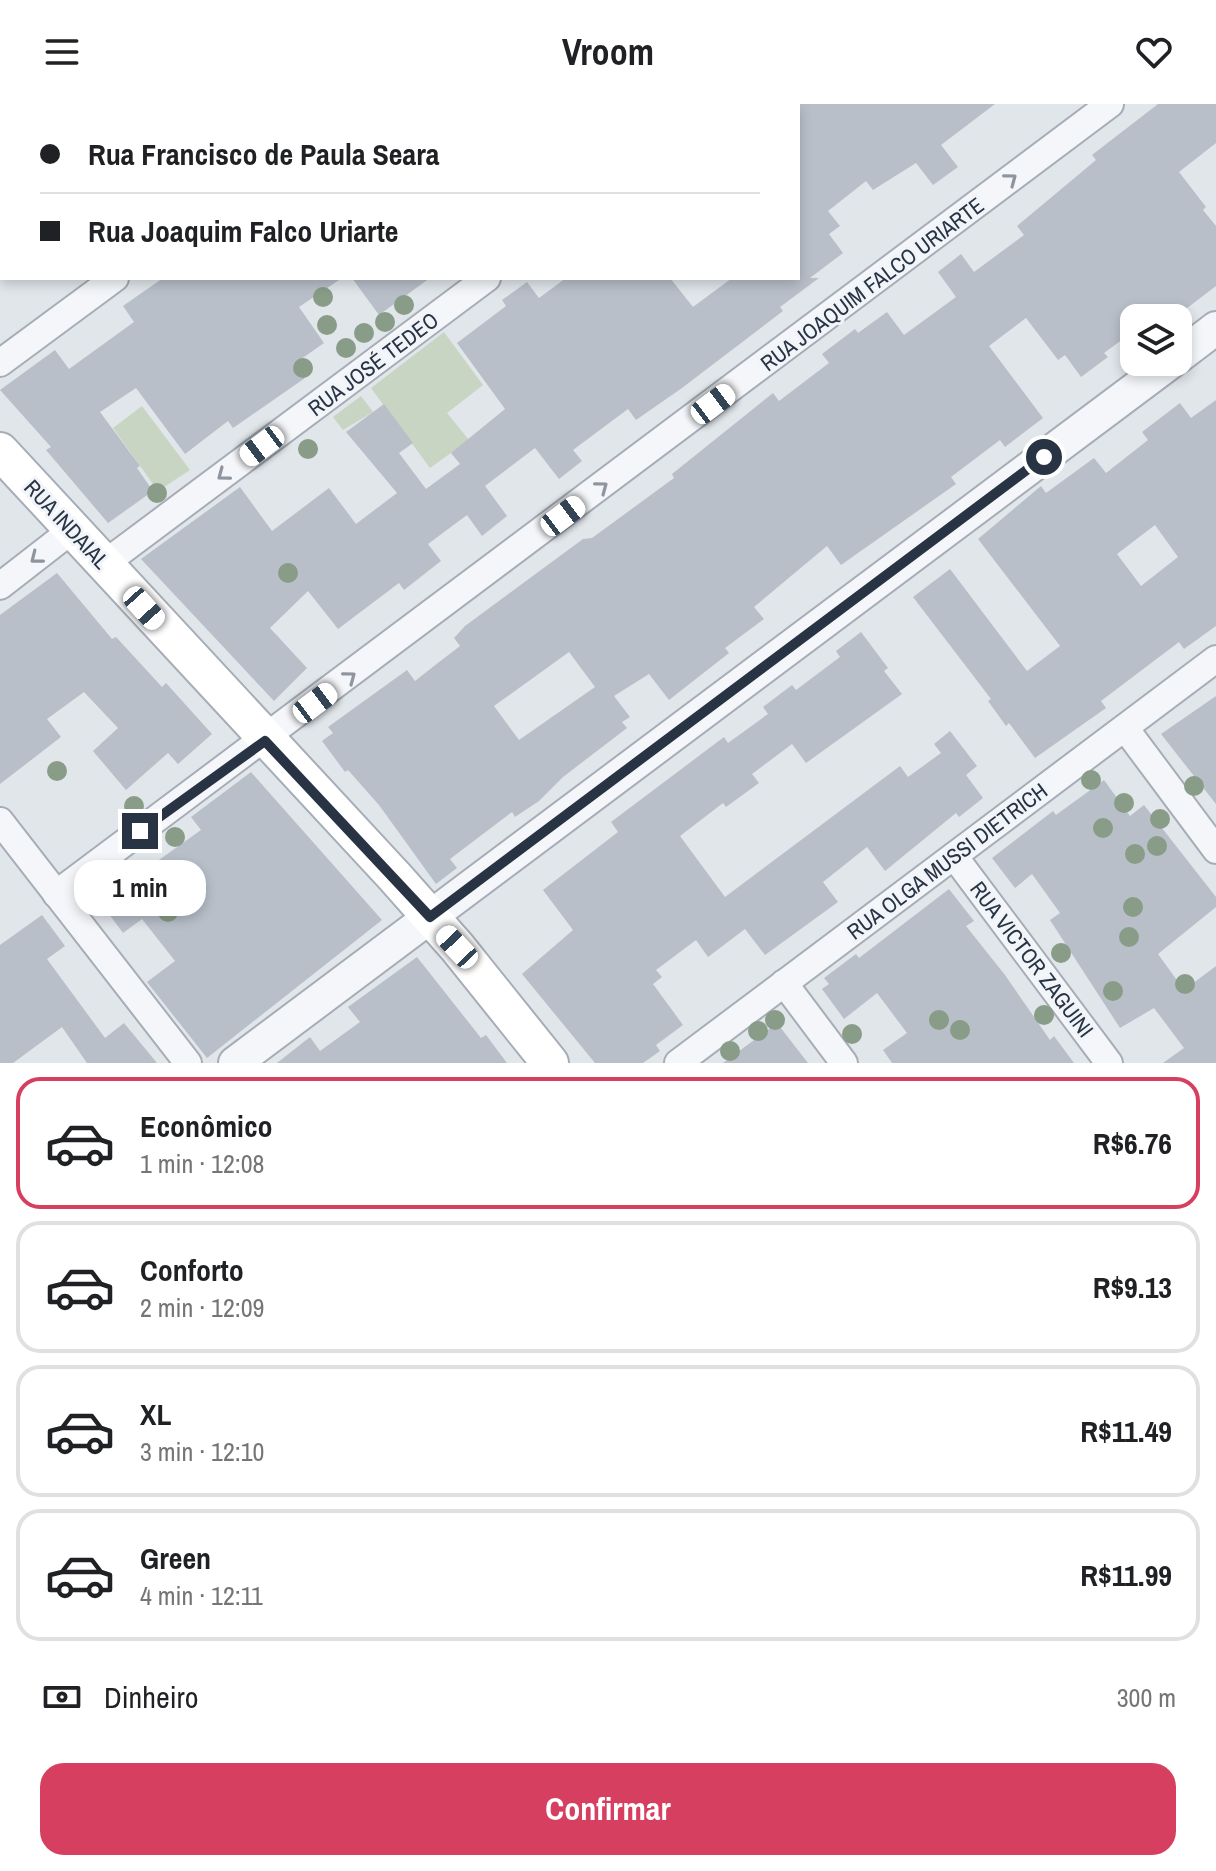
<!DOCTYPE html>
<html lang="pt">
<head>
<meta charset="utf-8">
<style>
	:root { --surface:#fff; --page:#f6f6f6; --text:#202124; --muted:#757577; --line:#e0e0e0; --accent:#d63f60 }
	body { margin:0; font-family:"Archivo Narrow",sans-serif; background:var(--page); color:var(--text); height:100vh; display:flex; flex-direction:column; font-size:30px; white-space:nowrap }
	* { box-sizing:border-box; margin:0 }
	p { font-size:26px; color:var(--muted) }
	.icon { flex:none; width:44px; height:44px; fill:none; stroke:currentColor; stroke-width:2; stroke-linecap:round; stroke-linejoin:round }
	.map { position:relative; height:959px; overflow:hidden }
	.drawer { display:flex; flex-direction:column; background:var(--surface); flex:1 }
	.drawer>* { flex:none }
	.hud { position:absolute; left:0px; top:0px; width:800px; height:176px; box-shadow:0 4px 12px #0003; display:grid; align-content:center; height:176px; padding:0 40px; background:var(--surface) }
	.tools { position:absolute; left:1120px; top:200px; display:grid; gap:16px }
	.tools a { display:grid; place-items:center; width:72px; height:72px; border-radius:16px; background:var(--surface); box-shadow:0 4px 12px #0003; font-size:40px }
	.end { position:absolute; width:36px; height:36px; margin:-18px; border:10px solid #283444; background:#fff; box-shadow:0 0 0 4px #fff }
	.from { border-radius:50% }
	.bubble { position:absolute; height:56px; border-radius:24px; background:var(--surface); box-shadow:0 4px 12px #0003; font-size:26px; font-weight:800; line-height:56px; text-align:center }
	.car { position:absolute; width:24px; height:48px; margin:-24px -12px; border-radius:10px; box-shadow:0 0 6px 2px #0007; background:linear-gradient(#fff 24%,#345 0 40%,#fff 0 76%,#345 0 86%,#fff 0) }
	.hud b { display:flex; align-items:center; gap:28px; height:76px; font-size:30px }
	.hud b+b { border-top:2px solid var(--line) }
	.hud i { width:20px; height:20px; background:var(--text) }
	ul { padding:14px 0 0; list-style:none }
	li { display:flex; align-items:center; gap:24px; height:132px; margin:0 16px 12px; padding:0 24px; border:4px solid var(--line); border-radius:24px }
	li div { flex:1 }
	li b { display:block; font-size:30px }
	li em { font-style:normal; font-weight:800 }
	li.current { border-color:var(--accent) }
	li>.icon { width:72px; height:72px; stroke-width:1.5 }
	.pay { display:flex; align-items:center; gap:20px; height:88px; padding:0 40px; font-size:30px }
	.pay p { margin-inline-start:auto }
	.button { display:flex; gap:16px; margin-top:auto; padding:16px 40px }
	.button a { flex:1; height:92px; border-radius:24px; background:var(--accent); color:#fff; font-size:32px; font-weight:800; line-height:92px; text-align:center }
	header { display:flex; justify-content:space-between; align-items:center; height:104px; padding:0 40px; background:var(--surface); font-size:36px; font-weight:800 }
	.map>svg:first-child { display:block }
</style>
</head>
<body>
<header><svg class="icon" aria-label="menu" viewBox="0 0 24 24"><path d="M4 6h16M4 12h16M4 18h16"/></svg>Vroom<svg class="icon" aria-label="heart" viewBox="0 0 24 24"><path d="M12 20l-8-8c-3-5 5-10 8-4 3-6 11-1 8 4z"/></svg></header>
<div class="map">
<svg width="1216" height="959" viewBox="0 0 1216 959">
	<rect width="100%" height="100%" fill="#e1e6eb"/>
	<g fill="#c8d5c2">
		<path d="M444 228 483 281 447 309 469 336 430 364 371 284Z"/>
		<path d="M361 292 373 308 343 326 333 313Z"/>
		<path d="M142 302 190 366 158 387 113 324Z"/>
	</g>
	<g fill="#b8bfc9" fill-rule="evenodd">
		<path d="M798 0H995L941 41 958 63 933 81 916 59 873 86 866 77 828 107 840 122 829 130 843 149 810 174H819L780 203 783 207 682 284 636 316 628 305 573 346 582 357 559 375 535 344 485 382 507 412 482 432 467 411 428 440 441 457 404 486 399 479 338 525 308 487 270 524 307 564 274 597 141 455 240 383 272 427 329 384 356 420 397 389 346 328 384 300 413 339 399 349 426 385 460 360 451 349 505 305 457 239 506 202 502 196 527 178 539 194 566 174H670L693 203 732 174H798Z"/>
		<path d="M1158 0H1216V39L1179 68 1206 103 1203 106 1216 122V182L1174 214H1134V227L1104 249 1108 253 1081 273 1065 251 1058 256 1026 214 989 242 1043 314 1005 343 1000 336 951 373 956 380 841 461 827 442 754 503 764 515 725 544 729 549 669 596 649 570 614 592 630 613 622 618 627 624 563 673 539 697 515 713 512 708 450 755 457 764 436 780 379 701 348 666 345 668 322 637 333 629 328 623 407 566 415 577 434 562 460 542 454 534 465 522 583 435 592 434 674 374 672 370 773 289 779 297 829 259 822 250 855 225 858 229 887 208 904 231 956 193 938 168 961 150 974 168 1024 131 1017 122 1096 56 1092 51ZM569 548 595 583 519 636 494 602Z"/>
		<path d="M163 174H342L299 203 324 239 294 260 305 274 233 324 228 317 185 350 136 284 100 308 140 362 137 364 153 387 108 419 46 346 51 343 0 286 55 246 69 265 134 218 123 202Z"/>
		<path d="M352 174H430L379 211Z"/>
		<path d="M1216 296V522L1184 545 1179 538 1101 597 1106 604 1035 654 1009 619 1006 622 988 597 991 595 913 493 950 465 1027 567 1060 542 978 435 1041 382 1046 389 1094 354 1106 369 1148 336 1142 328 1180 299 1191 314ZM1155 421 1178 453 1141 482 1117 450Z"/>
		<path d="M57 469 112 535 116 533 162 583 166 579 212 630 178 660 168 649 126 686 93 647 118 624 84 588 47 615 61 633 0 680V511Z"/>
		<path d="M861 528 888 564 884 567 902 590 806 659 792 640 752 670 759 679 726 703 723 699 680 732 725 793 900 662 908 673 941 649 934 640 950 627 977 662 966 671 983 694 959 713 956 709 885 767 867 743 823 778 838 798 765 851 745 825 708 853 696 836 656 866 662 873 653 880 683 921 656 941 660 947 643 959H595L522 870 573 826 543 786 618 728 611 718 724 633 728 639 768 610 763 603 792 581 796 586 840 553 836 547Z"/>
		<path d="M1216 592V700L1161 630Z"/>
		<path d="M251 668 382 816 207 954 147 878 175 857 142 815 123 829 100 798 201 726 191 713Z"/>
		<path d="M1104 676 1130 712 1144 701 1216 793V803L1158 850 1184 886 1216 862V959H1163L1184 944 1154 904 1120 924 1050 816 1060 809 1032 770 1015 784 992 754 1053 707 1056 711Z"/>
		<path d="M949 785 974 817 966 822 1005 871 1050 936 1054 932 1074 959H892L883 946 907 929 877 889 844 915 822 885 829 880 824 874 856 850 859 854Z"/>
		<path d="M42 811 65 842 47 855 105 934 124 919 157 959H87L62 923 13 959H0V841Z"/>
		<path d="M417 853 481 934 486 931 507 959H277L310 933 320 947 360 918 348 903Z"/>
		<path d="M777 919 808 959H723Z"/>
	</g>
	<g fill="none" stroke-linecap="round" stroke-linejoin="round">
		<g stroke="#a6adb6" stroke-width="30">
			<g id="minor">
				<path d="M13 2 16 0"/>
				<path d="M348 2 351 0"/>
				<path d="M718 2 720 0"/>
				<path d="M0 259 115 174"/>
				<path d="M104 460 487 174"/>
				<path d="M0 482 72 426"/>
				<path d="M1125 624 1216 746"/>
				<path d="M0 717 188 959"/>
				<path d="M954 752 1109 959"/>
				<path d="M56 790 1110 0"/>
				<path d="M784 879 844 959"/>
				<path d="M678 959 1216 555"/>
			</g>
		</g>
		<g stroke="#a6adb6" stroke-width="36">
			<g id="tertiary">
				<path d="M1178 253 1216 224"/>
				<path d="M235 959 1171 258"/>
			</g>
		</g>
		<g stroke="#a6adb6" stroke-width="40">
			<path id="secondary" d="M0 347 395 773 457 843 550 959"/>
		</g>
		<use href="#minor" stroke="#f4f6f9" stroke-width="26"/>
		<use href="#tertiary" stroke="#f4f6f9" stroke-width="32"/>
		<use href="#secondary" stroke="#fff" stroke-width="36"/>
	</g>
	<g fill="#889c87">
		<circle cx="323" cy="193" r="10"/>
		<circle cx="404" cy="201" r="10"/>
		<circle cx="385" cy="218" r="10"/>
		<circle cx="327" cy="221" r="10"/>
		<circle cx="364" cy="229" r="10"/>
		<circle cx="346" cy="244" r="10"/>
		<circle cx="303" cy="264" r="10"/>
		<circle cx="308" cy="345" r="10"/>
		<circle cx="157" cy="389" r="10"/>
		<circle cx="288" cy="469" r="10"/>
		<circle cx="57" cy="667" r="10"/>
		<circle cx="1091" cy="676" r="10"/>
		<circle cx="1194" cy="682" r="10"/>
		<circle cx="1124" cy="699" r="10"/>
		<circle cx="134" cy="702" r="10"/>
		<circle cx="1160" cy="715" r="10"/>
		<circle cx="1103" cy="724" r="10"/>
		<circle cx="175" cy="733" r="10"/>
		<circle cx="1157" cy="742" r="10"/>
		<circle cx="1135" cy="750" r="10"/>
		<circle cx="112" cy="780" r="10"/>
		<circle cx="1133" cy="803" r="10"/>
		<circle cx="168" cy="808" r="10"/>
		<circle cx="1129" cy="833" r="10"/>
		<circle cx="1061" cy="849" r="10"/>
		<circle cx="1185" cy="880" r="10"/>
		<circle cx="1113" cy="887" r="10"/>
		<circle cx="1044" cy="911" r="10"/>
		<circle cx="775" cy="916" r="10"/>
		<circle cx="939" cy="916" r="10"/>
		<circle cx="960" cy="926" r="10"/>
		<circle cx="758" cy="927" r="10"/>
		<circle cx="852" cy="930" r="10"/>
		<circle cx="730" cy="947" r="10"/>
	</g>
	<defs><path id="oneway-chevron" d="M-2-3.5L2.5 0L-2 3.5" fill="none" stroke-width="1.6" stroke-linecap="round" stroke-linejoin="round" transform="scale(2)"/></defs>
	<g stroke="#8e959e">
		<use href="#oneway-chevron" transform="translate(1011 75) rotate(-37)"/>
		<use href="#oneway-chevron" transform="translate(223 371) rotate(143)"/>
		<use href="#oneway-chevron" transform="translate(602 383) rotate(-37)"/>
		<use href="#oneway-chevron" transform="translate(36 454) rotate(142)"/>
		<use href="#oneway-chevron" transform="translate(350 573) rotate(-37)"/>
	</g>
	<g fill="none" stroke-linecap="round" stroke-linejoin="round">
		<path stroke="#283444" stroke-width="10" d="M140 727 265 637 430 813 1044 353"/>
	</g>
	<g text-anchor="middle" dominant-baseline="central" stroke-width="6" stroke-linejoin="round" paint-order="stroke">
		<g font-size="22" fill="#283444" stroke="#f1f4f8">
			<text transform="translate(872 180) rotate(-37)">RUA JOAQUIM FALCO URIARTE</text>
			<text transform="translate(373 260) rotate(-37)">RUA JOSÉ TEDEO</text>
			<text transform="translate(67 420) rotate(47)">RUA INDAIAL</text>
			<text transform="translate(947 757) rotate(-37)">RUA OLGA MUSSI DIETRICH</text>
			<text transform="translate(1032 855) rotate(53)">RUA VICTOR ZAGUINI</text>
		</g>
	</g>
</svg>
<div class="tools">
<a><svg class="icon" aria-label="layers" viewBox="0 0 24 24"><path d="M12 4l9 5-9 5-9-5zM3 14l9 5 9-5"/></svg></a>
</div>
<i class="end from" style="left:1044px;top:353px"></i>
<i class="end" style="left:140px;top:727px"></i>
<div class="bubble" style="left:74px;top:756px;width:132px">1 min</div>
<i class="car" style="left:713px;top:300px;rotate:53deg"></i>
<i class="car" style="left:262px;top:342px;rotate:233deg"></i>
<i class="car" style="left:563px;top:412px;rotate:53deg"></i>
<i class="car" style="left:144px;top:504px;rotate:138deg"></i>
<i class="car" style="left:315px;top:599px;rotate:53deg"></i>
<i class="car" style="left:457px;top:843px;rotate:317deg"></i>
<div class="hud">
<b><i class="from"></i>Rua Francisco de Paula Seara</b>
<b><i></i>Rua Joaquim Falco Uriarte</b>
</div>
</div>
<section class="drawer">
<ul>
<li class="current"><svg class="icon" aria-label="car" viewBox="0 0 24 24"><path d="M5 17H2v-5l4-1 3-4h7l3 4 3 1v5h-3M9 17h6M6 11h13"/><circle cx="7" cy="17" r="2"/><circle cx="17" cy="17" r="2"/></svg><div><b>Econômico</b><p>1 min · 12:08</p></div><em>R$6.76</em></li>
<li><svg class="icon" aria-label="car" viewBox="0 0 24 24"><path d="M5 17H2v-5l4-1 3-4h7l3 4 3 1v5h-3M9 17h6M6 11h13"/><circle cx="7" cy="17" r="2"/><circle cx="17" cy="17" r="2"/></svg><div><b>Conforto</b><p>2 min · 12:09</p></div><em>R$9.13</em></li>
<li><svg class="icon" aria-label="car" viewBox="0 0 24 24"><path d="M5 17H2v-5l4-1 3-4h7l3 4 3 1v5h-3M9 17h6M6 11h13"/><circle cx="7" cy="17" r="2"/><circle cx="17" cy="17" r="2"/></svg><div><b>XL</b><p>3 min · 12:10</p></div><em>R$11.49</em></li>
<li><svg class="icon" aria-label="car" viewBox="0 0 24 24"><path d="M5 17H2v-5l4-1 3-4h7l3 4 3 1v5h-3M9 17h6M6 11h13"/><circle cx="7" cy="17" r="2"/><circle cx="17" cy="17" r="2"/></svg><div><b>Green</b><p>4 min · 12:11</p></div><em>R$11.99</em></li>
</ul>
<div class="pay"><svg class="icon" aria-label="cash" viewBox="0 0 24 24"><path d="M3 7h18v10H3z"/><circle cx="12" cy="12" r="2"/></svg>Dinheiro<p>300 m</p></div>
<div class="button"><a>Confirmar</a></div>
</section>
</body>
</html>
